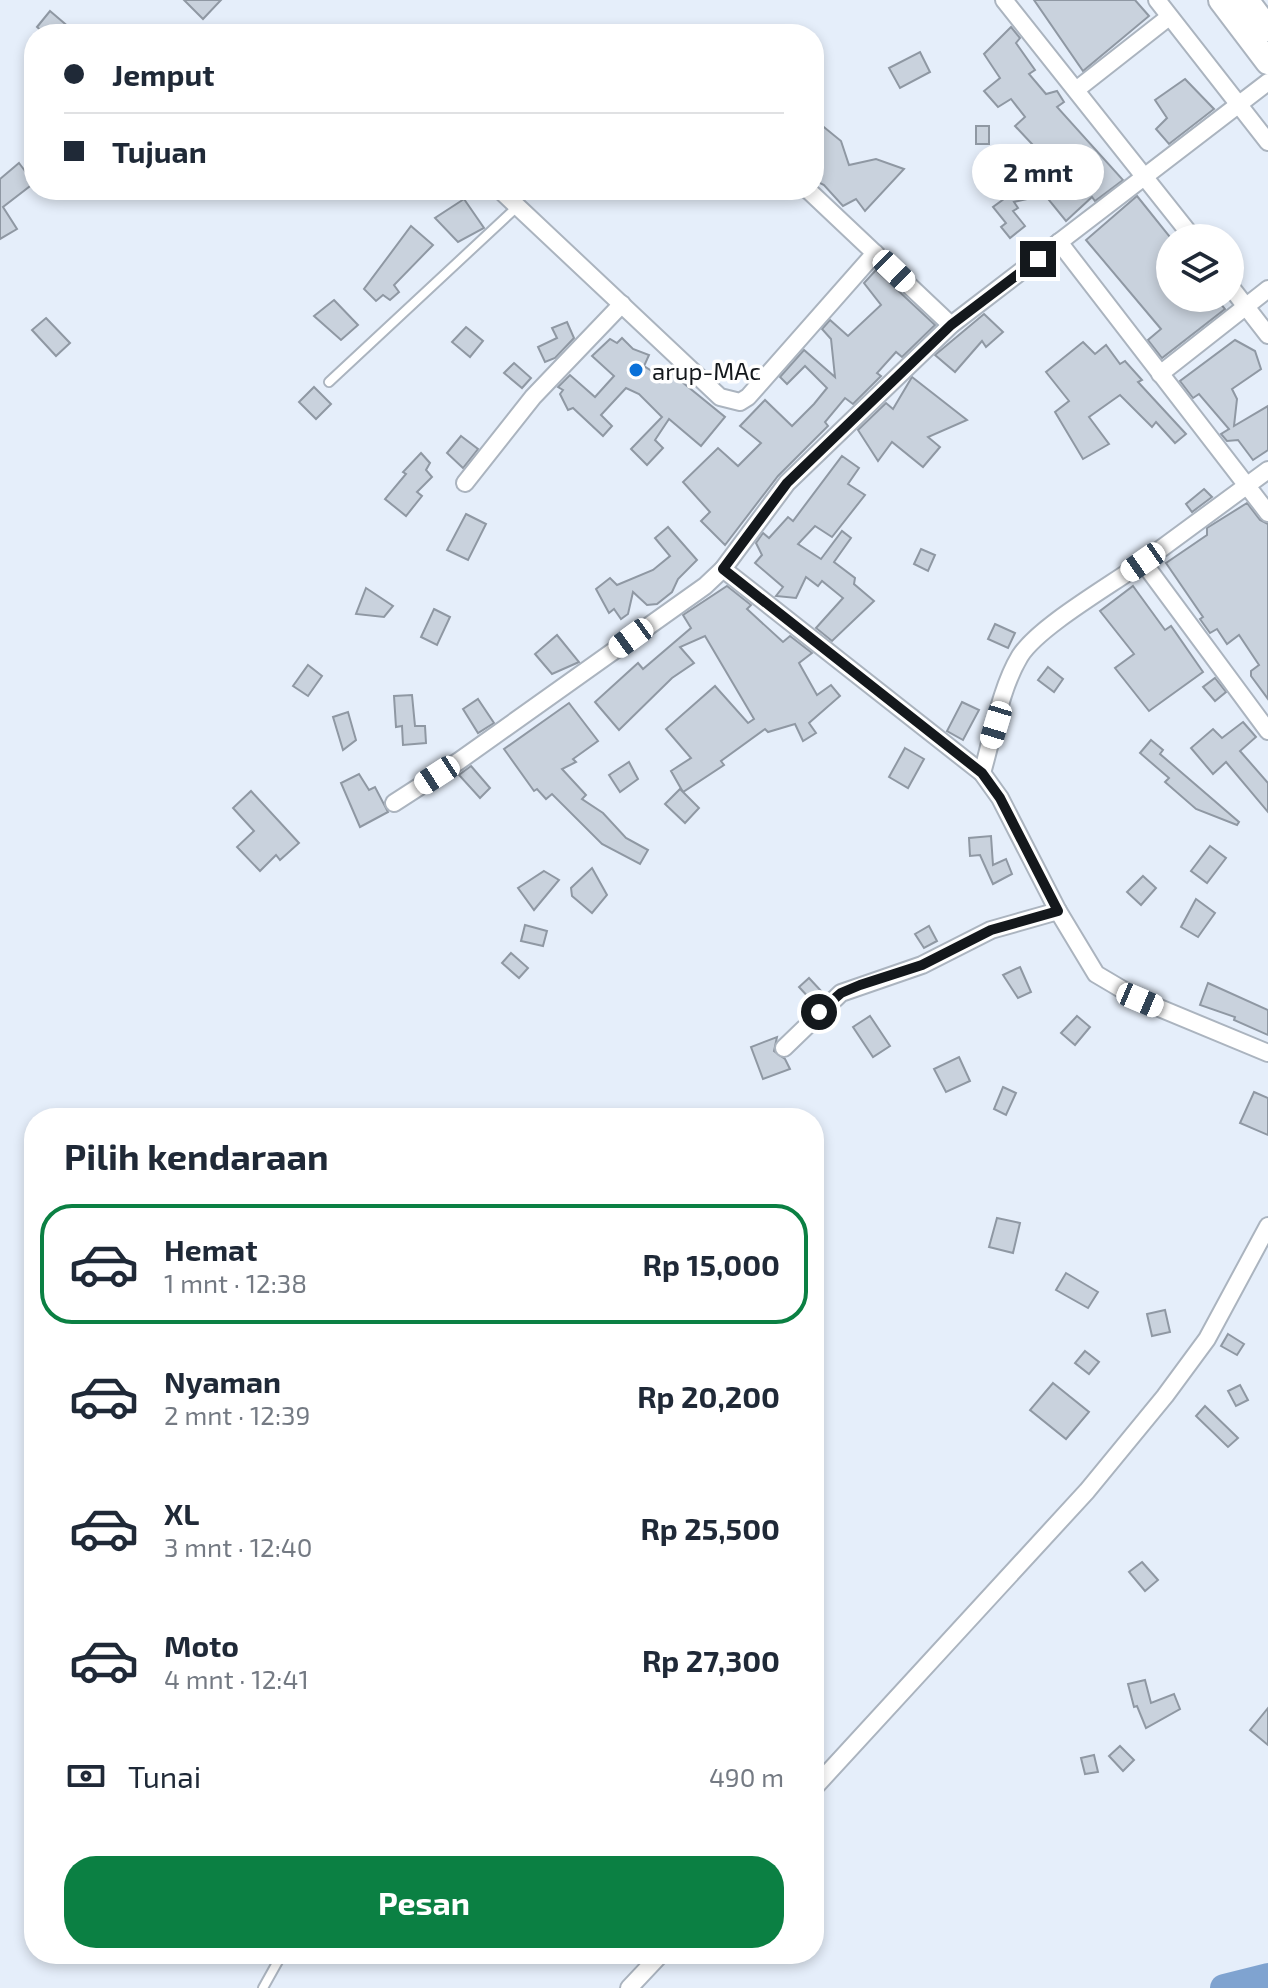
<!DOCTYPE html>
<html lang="id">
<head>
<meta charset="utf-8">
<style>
	:root { --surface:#fff; --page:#f2f2f3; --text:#1f2937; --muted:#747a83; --line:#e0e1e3; --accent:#0b8043 }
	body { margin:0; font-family:"Exo 2",sans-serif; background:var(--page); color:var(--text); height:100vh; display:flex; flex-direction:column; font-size:30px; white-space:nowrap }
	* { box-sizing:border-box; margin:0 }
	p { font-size:26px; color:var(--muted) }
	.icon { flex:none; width:44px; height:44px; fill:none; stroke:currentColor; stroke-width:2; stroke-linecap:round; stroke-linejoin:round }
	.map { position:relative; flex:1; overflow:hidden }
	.side { position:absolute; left:24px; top:1108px; width:800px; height:856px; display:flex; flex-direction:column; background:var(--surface); border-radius:32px; box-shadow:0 4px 12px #0003 }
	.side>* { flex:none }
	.guide { position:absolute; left:24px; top:24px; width:800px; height:176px; border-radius:32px; box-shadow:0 4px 12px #0003; display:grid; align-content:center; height:176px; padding:0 40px; background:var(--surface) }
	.buttons { position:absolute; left:1156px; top:224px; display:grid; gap:16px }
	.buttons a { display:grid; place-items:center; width:88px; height:88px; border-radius:50%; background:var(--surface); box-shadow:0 4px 12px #0003; font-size:40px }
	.end { position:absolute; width:36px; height:36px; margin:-18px; border:10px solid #14181c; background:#fff; box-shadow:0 0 0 4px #fff }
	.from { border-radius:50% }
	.bubble { position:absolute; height:56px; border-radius:28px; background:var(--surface); box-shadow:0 4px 12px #0003; font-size:26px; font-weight:700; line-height:56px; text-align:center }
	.car { position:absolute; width:24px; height:48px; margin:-24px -12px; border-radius:10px; box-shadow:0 0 6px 2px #0007; background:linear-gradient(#fff 24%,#345 0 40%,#fff 0 76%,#345 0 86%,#fff 0) }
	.guide b { display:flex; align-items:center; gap:28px; height:76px; font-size:30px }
	.guide b+b { border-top:2px solid var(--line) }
	.guide i { width:20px; height:20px; background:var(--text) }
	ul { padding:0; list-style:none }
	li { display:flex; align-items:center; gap:24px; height:120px; margin:0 16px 12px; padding:0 24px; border:4px solid transparent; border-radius:32px }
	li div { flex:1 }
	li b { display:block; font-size:30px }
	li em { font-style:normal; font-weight:700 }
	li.active { border-color:var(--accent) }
	li>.icon { width:72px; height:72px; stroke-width:1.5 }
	h2 { padding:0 40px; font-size:36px; line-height:96px }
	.pay { display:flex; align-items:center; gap:20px; height:88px; padding:0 40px; font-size:30px }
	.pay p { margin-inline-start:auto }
	.action { display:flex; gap:16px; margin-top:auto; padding:16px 40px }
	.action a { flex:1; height:92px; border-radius:32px; background:var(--accent); color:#fff; font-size:32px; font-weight:700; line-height:92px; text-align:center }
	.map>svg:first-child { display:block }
</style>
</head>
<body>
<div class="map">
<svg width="1268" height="1988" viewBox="0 0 1268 1988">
	<rect width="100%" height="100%" fill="#e5eefa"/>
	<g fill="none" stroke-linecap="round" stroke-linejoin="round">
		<path stroke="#7fa3d0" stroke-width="28" d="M1224 1988 1268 1977"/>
	</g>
	<g fill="#c9d2dd" stroke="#8f98a3" stroke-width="2">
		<path d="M184 0H221L203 19Z"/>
		<path d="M1034 0H1135L1149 16 1083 71Z"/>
		<path d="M50 11 77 34H45L37 27Z"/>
		<path d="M1011 27 1020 38 1016 43 1035 70 1029 74 1046 94 1057 91 1064 102 1057 107 1123 180 1095 201 1092 197 1066 221 1045 195 1014 202 1018 208 1013 211 1025 226 1010 238 1001 227 1006 223 993 207 1023 185 1019 179 1029 169 1022 153 1032 144 1015 126 1025 117 1011 99 998 107 984 91 1000 78 984 54Z"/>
		<path d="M920 52 930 72 900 88 889 68Z"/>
		<path d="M1185 79 1214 109 1169 144 1156 129 1167 118 1155 100Z"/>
		<path d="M814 119 841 141 849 165 876 159 904 169 865 211 856 199 843 206 824 185 814 180Z"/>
		<rect x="976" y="126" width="13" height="18"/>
		<path d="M19 163 34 183 3 207 17 229 0 239V179Z"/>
		<path d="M1137 196 1170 237V298H1216L1225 309 1162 358 1148 340 1161 329 1086 240Z"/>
		<path d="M464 199 484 228 458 242 435 218Z"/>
		<path d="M411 226 433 245 394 285 399 292 390 300 383 295 376 301 364 289Z"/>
		<path d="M876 270 935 325 902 357 896 352 877 373 881 376 853 404 845 398 825 422 828 426 778 476 725 545 701 521 710 512 683 482 718 448 738 466 761 443 740 426 765 400 792 426 814 404 827 388 805 366 787 384 780 377 804 350 835 377 831 339 822 329 830 320 848 336 881 305 864 283Z"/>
		<path d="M334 300 358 325 341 340 314 316Z"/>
		<path d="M984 314 1003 332 986 347 982 341 955 372 935 355Z"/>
		<path d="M46 318 70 343 56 356 32 330Z"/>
		<path d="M567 322 574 338 555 358 545 362 538 347 557 338 552 328Z"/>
		<path d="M466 327 483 341 470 357 452 342Z"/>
		<path d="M622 338 633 349 649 355 644 366 666 380 671 373 725 417 701 446 669 419 655 440 663 448 647 465 631 449 662 417 639 394 626 388 601 415 612 426 603 436 573 408 568 410 560 394 563 390 558 387 570 375 595 397 614 376 592 356 610 339 617 343Z"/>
		<path d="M1235 340 1255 351 1261 369 1232 389 1237 399 1234 426 1268 406V450L1253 460 1238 440 1227 441 1221 434 1229 429 1199 394 1193 398 1180 381Z"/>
		<path d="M1083 342 1095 354 1106 345 1120 364 1125 361 1142 380 1138 382 1186 434 1175 443 1156 422 1152 427 1120 395 1089 417 1109 444 1083 459 1055 412 1069 401 1046 372Z"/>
		<path d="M514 363 531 378 522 388 504 373Z"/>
		<path d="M912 377 967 420 928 437 940 447 923 467 892 442 878 461 858 430 886 403 893 409Z"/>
		<path d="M314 387 331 404 316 419 299 402Z"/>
		<path d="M461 436 478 449 463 468 447 453Z"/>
		<path d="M421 453 430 463 426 470 432 477 417 492 422 496 406 516 385 499 406 474 403 472Z"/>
		<path d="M842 456 859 468 848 484 865 495 832 537 815 526 798 544 821 559 842 531 851 538 834 562 855 578 854 584 874 601 832 641 816 628 843 598 822 581 818 586 806 577 796 598 776 596 783 587 755 563 762 555 756 543 763 533 769 538 788 517 793 521Z"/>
		<path d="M1204 489 1212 497 1192 512 1186 504Z"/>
		<path d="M1247 503 1260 520 1268 524V699L1251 676V671L1259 665 1239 635 1227 644 1217 629 1210 633 1200 619 1203 617 1166 563 1207 535V528Z"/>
		<path d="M466 514 486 524 468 560 447 550Z"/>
		<path d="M668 527 697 560 678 579 672 592 657 604 647 605 633 592 628 614 621 619 614 609 609 613 596 589 610 578 617 585 653 570 670 556 655 538Z"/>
		<path d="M921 549 935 555 928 571 914 564Z"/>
		<path d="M727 586 751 605 747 609 783 642 790 636 812 653 799 663 817 695 831 685 840 696 809 723 816 733 803 741 795 724 768 732 765 729 721 761 724 765 683 792 671 771 691 758 666 729 715 686 748 723 754 719 705 636 680 647 694 663 672 678 619 730 595 702 638 663 643 669 691 628 683 615Z"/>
		<path d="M1133 586 1165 630 1171 626 1203 672 1149 711 1115 668 1134 654 1100 611Z"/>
		<path d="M366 588 393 606 384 617 356 614Z"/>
		<path d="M434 609 450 617 437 645 421 637Z"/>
		<path d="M995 624 1015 633 1008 648 988 639Z"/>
		<path d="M557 635 579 662 552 674 535 654Z"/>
		<path d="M308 665 322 676 308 696 293 686Z"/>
		<path d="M1048 667 1063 679 1054 692 1038 680Z"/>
		<path d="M1215 678 1226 692 1215 701 1203 687Z"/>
		<path d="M412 695 415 726H425L426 743 403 745 402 726 396 727 394 696Z"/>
		<path d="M478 699 494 723 478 733 463 709Z"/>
		<path d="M962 702 979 710 963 740 947 731Z"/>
		<path d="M569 703 598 741 573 759 576 762 562 769 586 795 582 799 603 813 626 838 648 850 640 864 602 844 552 794 546 799 537 789 534 791 504 749Z"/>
		<path d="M348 712 356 740 343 750 333 717Z"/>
		<path d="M1243 722 1256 737 1240 751 1268 783V812L1226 762 1213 774 1191 748 1213 729 1222 738Z"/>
		<path d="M1151 740 1163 750 1160 754 1239 822 1237 825 1196 809 1165 782 1169 778 1140 753Z"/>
		<path d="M905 748 924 759 908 788 889 777Z"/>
		<path d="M629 762 638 779 620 792 609 775Z"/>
		<path d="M471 766 490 788 480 798 459 775Z"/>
		<path d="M359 774 369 790 375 787 388 812 360 827 341 783Z"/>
		<path d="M680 789 699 808 685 823 665 804Z"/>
		<path d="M251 791 299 843 280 860 276 855 260 871 237 847 254 831 233 808Z"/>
		<path d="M991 836 993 865 1006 859 1012 874 993 884 980 855 970 856 969 838Z"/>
		<path d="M1210 846 1226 858 1207 883 1191 871Z"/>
		<path d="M592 868 607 895 592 913 572 896 571 888Z"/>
		<path d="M544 871 559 880 534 910 518 888Z"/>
		<path d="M1143 876 1156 888 1141 905 1127 892Z"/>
		<path d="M1196 899 1215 913 1198 937 1181 927Z"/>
		<path d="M525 925 547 931 543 946 521 941Z"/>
		<path d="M929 926 937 941 924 948 915 934Z"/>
		<path d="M511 953 528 968 519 978 502 963Z"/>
		<path d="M1020 967 1031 992 1018 998 1003 975Z"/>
		<path d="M809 978 822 992 812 1001 799 987Z"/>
		<path d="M1208 983 1268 1010V1035L1234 1020 1235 1017 1200 1005Z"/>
		<path d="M870 1016 890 1046 873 1057 853 1027Z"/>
		<path d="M1077 1016 1090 1027 1075 1045 1061 1033Z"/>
		<path d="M777 1037 774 1051 785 1059 790 1069 763 1079 751 1047Z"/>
		<path d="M959 1057 970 1081 946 1092 934 1069Z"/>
		<path d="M1003 1087 1016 1093 1006 1115 994 1109Z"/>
		<path d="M1254 1092 1268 1098V1135L1240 1123Z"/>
		<path d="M997 1218 1020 1223 1013 1253 989 1247Z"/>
		<path d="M1066 1273 1098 1292 1088 1308 1056 1290Z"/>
		<path d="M1165 1310 1170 1332 1152 1336 1147 1314Z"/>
		<path d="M1228 1334 1244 1344 1237 1355 1221 1346Z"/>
		<path d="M1085 1351 1099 1362 1089 1374 1075 1363Z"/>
		<path d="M1053 1383 1089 1412 1066 1439 1030 1410Z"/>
		<path d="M1240 1385 1248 1400 1236 1406 1228 1391Z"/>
		<path d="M1205 1406 1238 1438 1228 1447 1196 1416Z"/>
		<path d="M1142 1562 1158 1580 1145 1591 1129 1572Z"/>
		<path d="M1145 1680 1151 1703 1174 1694 1180 1709 1146 1728 1137 1706 1134 1707 1128 1684Z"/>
		<path d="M1268 1708V1745L1250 1730Z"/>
		<path d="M1120 1746 1134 1760 1123 1771 1109 1756Z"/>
		<path d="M1094 1755 1098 1772 1085 1774 1081 1758Z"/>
	</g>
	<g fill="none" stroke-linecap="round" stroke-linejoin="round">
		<g stroke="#abb4bf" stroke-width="12">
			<g id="service">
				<path d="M329 382 517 207"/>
				<path d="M263 1988 282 1954"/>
			</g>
		</g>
		<g stroke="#abb4bf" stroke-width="20">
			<g id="minor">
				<path d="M1004 0 1193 238"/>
				<path d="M1157 0 1268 142"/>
				<path d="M1076 90 1169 17"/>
				<path d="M500 190 720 397 740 402 748 397 875 253"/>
				<path d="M808 190 951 325"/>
				<path d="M1059 242 1268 513"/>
				<path d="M1230 286 1268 335"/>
				<path d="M1160 374 1268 289"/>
				<path d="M1268 470 1143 562 1268 731"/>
				<path d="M465 483 533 397 622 304"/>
				<path d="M723 569 982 773 1000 798 1058 911 1096 974 1140 1000 1268 1053"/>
				<path d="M982 773C993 736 1000 689 1020 656 1039 626 1113 584 1143 562"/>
				<path d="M394 803 459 761 705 586 723 569 787 483 951 325 1268 82"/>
				<path d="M784 1048 841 993 922 965 991 930 1058 911"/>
				<path d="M814 1788 1087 1491 1165 1396 1207 1339 1268 1226"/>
				<path d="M629 1988 661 1954"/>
			</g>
		</g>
		<g stroke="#abb4bf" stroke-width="28">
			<g id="secondary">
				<path d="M1221 0 1268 62"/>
				<path d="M1246 0 1268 29"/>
			</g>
		</g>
		<use href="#service" stroke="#fff" stroke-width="8"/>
		<use href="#minor" stroke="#fff" stroke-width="16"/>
		<use href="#secondary" stroke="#fff" stroke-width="24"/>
	</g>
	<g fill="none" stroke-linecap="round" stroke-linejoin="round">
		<path stroke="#14181c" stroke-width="10" d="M819 1012 841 993 860 985 922 965 991 930 1058 911 1000 798 982 773 723 569 787 483 951 325 1038 259"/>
	</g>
	<circle fill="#0a71d9" stroke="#fff" stroke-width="3" cx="636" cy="370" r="8"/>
	<g text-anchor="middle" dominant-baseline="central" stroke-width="7" stroke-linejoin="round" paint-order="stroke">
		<g font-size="24" fill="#14181c" stroke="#fff" text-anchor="start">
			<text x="652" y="370">arup-MAc</text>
		</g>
	</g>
</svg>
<div class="buttons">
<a><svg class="icon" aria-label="layers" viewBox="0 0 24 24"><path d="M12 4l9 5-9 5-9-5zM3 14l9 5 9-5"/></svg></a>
</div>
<i class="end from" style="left:819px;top:1012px"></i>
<i class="end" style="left:1038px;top:259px"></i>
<div class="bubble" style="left:972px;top:144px;width:132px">2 mnt</div>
<i class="car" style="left:894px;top:271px;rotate:134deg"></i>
<i class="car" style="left:1143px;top:562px;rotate:235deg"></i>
<i class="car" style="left:631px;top:638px;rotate:234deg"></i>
<i class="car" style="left:996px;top:725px;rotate:197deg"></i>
<i class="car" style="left:437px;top:775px;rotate:237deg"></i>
<i class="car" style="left:1140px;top:1000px;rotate:113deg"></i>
<div class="guide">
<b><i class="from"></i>Jemput</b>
<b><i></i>Tujuan</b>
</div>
<section class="side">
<h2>Pilih kendaraan</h2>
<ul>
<li class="active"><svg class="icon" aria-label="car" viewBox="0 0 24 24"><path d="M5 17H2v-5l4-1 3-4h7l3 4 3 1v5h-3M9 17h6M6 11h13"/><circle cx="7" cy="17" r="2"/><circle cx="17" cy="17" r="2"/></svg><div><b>Hemat</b><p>1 mnt · 12:38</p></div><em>Rp 15,000</em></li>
<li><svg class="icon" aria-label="car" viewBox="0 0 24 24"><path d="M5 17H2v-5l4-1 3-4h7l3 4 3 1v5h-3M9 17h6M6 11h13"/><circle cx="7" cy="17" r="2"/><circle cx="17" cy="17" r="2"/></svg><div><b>Nyaman</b><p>2 mnt · 12:39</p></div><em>Rp 20,200</em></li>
<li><svg class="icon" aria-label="car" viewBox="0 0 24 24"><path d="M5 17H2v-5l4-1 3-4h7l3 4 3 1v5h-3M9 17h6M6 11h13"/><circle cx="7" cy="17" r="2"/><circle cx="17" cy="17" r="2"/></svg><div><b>XL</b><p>3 mnt · 12:40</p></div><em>Rp 25,500</em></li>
<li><svg class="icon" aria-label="car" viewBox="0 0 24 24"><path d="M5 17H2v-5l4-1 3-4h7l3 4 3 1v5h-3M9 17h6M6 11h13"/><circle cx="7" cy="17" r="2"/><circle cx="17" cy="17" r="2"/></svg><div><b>Moto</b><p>4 mnt · 12:41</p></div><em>Rp 27,300</em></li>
</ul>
<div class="pay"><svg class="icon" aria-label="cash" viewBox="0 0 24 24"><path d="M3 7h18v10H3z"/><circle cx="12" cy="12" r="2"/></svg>Tunai<p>490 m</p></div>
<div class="action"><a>Pesan</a></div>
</section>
</div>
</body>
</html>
